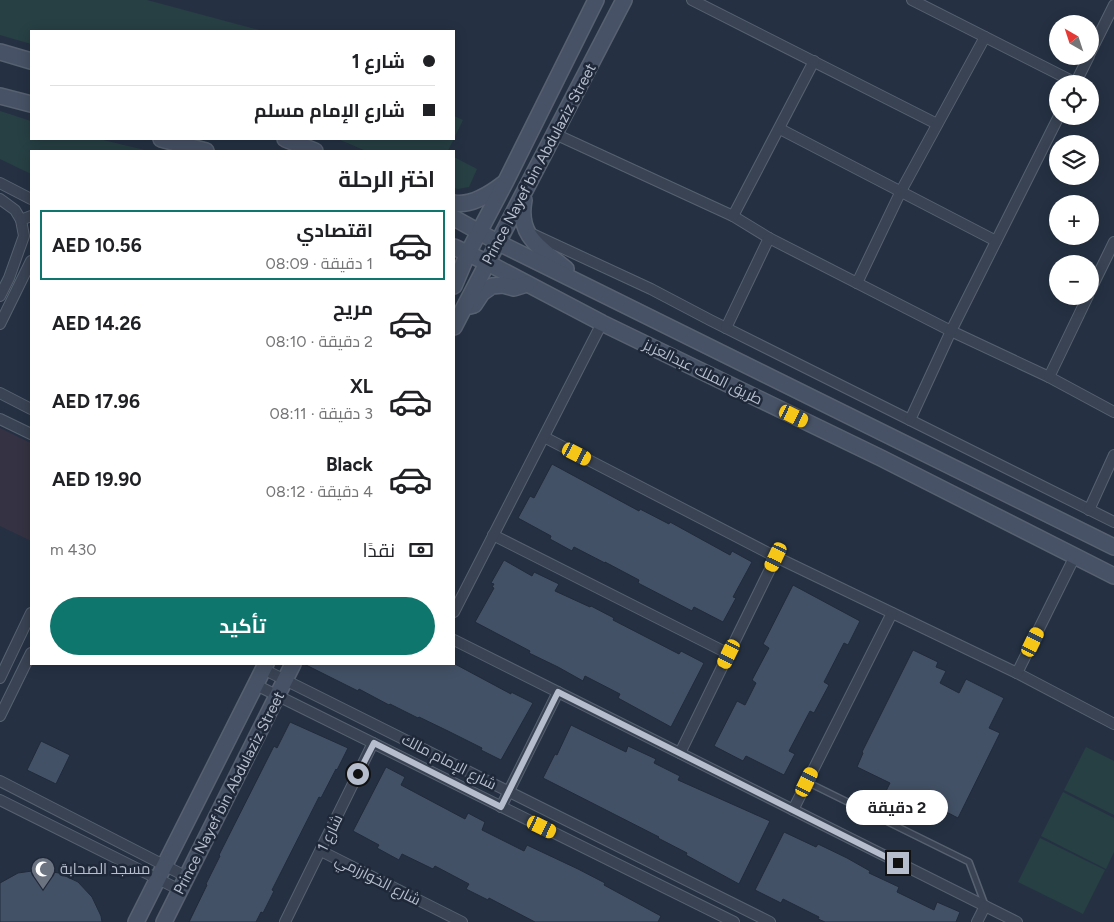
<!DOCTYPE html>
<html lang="ar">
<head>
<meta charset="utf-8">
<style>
	:root { --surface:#fff; --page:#f2f2f2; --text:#202124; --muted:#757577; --line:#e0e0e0; --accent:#0f766e }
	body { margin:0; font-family:Figtree,Cairo,sans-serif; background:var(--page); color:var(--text); direction:rtl; height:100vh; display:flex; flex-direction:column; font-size:19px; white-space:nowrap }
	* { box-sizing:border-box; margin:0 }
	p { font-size:16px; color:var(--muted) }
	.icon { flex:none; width:28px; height:28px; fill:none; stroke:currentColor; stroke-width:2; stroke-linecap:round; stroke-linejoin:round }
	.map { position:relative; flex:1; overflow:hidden; direction:ltr }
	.side { position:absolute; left:30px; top:150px; width:425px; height:515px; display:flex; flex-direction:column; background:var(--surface); border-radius:0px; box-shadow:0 2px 12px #0003; direction:rtl }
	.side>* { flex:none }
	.hud { position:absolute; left:30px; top:30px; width:425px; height:110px; border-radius:0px; box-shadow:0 2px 12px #0003; direction:rtl; display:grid; align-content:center; height:110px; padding:0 20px; background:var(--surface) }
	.needle { width:32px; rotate:321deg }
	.tools { position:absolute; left:1049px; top:15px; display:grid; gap:10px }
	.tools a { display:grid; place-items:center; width:50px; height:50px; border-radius:50%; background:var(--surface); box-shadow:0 2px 12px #0003; font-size:25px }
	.end { position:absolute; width:22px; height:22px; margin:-11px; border:6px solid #b6becd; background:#111; box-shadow:0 0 0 2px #111 }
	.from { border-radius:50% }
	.bubble { position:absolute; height:35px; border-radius:18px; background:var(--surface); box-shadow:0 2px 12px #0003; font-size:16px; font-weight:700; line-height:35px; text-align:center; direction:rtl }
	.car { position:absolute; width:15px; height:30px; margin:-15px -8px; border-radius:6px; box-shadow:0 0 4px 1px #0007; background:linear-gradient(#f5c518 24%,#345 0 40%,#f5c518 0 76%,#345 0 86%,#f5c518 0) }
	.hud b { display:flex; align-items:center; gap:18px; height:48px; font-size:19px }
	.hud b+b { border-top:1px solid var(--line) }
	.hud i { width:12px; height:12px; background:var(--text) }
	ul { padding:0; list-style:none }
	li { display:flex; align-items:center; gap:15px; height:70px; margin:0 10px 8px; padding:0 10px; border:2px solid transparent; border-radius:0px }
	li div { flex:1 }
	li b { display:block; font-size:19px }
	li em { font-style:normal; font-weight:700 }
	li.current { border-color:var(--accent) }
	li>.icon { width:45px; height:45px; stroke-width:1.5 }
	h2 { padding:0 20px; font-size:22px; line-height:60px }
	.pay { display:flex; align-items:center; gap:12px; height:55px; padding:0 20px; font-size:19px }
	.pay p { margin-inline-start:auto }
	.action { display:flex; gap:10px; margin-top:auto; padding:10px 20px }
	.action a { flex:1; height:58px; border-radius:30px; background:var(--accent); color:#fff; font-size:20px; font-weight:700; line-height:58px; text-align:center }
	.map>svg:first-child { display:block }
</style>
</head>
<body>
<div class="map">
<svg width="1114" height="922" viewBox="0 0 1114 922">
	<rect width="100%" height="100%" fill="#253143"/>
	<path fill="#353243" d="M0 428 31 443V541L0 526Z"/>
	<g fill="#274044">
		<path d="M0 0H147L263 31H31V44L0 35Z"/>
		<path d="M0 111 31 121V139H99L149 151H31V174L0 159Z"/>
		<path d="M454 116 463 120 448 151H366L338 139H454Z"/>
		<path d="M454 157 477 169 469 187 458 189 454 188Z"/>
		<path d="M1086 747 1114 761V815L1064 790Z"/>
		<path d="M1063 792 1114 818V852L1106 869 1041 836Z"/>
		<path d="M1040 838 1105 870 1083 914 1018 882Z"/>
	</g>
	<g fill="#435166" stroke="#202a3a">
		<path d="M552 464 639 511 640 509 669 524 670 522 730 555 732 551 752 562 733 597 736 598 723 622 694 607 692 611 638 583 639 580 605 562V563L574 547 572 551 550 539 551 536 518 518 530 496 534 498Z"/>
		<path d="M504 560 532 576 534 572 559 584 555 591 590 607 591 606 614 618 613 620 679 654 681 651 704 663 671 727 618 698 620 694 585 676 583 681 558 667 529 653 530 651 475 622 494 588 492 587 494 584 491 583Z"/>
		<path d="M793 585 860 621 848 645 844 643 824 682 829 685 814 713 810 711 789 751 795 754 784 775 746 756 743 761 714 746 737 701 745 705 756 683 752 680 769 648 763 644Z"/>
		<path d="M913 650 938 662 936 667 946 671 940 683 959 693 966 679 1004 698 989 728 1000 733 958 818 925 801 920 810 885 793 890 783 857 767 863 753 862 752Z"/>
		<path d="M304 664H455L511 694V692L533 703 501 760 481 750 482 748 448 731 419 717 418 718 390 704 389 705 359 689 358 691Z"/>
		<path d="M290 722 348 748 337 770 336 769 321 798 319 797 272 890 274 891 263 913 261 912 256 922H189L207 885 206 884 220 856 219 855 274 746 277 748Z"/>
		<path d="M571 725 626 752 628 746 656 759 654 763 680 776 678 780 770 821 739 884 686 855 687 853 658 838 659 837 543 778 555 754 557 755Z"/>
		<path d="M41 741 70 755 56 784 27 770Z"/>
		<path d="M386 767 405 777 401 785 465 819 468 813 485 822 482 830 524 851 527 845 578 869 605 883 604 885 661 916 658 922H535L489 898 488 900 466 889 469 884 435 866 433 869 402 854 399 860 377 848 379 845 353 831Z"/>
		<path d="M784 832 816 847 818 844 847 858 870 871 869 873 899 887 897 892 934 910 937 902 960 912 956 922H825L818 919 819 917 783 899 781 903 755 890Z"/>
		<path d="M39 870 59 873 78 882 92 897 101 916 102 922H0V883L18 873Z"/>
	</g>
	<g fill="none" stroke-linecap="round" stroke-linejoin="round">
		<g stroke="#576170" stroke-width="8">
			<path id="service" d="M807 782 969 862 985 905"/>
		</g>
		<g stroke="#576170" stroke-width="12">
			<g id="minor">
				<path d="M692 0 937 124"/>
				<path d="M912 0 1076 83"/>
				<path d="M1090 53 1114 5"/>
				<path d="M1075 84 1089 56"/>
				<path d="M780 129 996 241"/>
				<path d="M555 134 733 216 769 238 951 331 1049 377 1114 412"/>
				<path d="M0 183 31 199"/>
				<path d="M0 199 15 210 21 220 24 236 9 278 0 296"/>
				<path d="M733 216 814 61"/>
				<path d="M21 220 31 216"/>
				<path d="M528 232 651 289 710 320 1114 522"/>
				<path d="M857 283 901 191 985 37"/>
				<path d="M1090 291 1114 242"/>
				<path d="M0 324 31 261"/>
				<path d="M726 328 769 238"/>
				<path d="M1049 377 1088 296"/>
				<path d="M0 393 31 409"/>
				<path d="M0 419 31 434"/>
				<path d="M910 420 951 331 1059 116"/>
				<path d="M544 437 776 557 1017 673 1114 724"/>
				<path d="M1089 510 1114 455"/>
				<path d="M493 535 729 654"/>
				<path d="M454 612 602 323"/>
				<path d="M454 640 1017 922"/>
				<path d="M263 669 770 922"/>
				<path d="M1017 673 1075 556"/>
				<path d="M0 678 31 613"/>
				<path d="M256 685 734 922"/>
				<path d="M0 716 31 653"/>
				<path d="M680 753 776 557"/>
				<path d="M0 781 187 877"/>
				<path d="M0 800 180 890"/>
				<path d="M501 807 558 692"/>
				<path d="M793 810 892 613"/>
				<path d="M321 851 462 922"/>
				<path d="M285 922 373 743"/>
				<path d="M977 922 985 906"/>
			</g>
		</g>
		<g stroke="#576170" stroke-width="18">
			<g id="secondary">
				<path d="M0 52 31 61"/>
				<path d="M0 96 31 104"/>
				<path d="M161 139 206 151"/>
				<path d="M285 139 315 151"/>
				<path d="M524 200C517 237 541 248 566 269"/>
				<path d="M454 203C471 206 490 194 503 184"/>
				<path d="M454 218 499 243 1114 547"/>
				<path d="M454 247 488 263 602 323 881 458 1114 576"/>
				<path d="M454 286 468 253 506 181 596 0"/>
				<path d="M470 306 474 305 482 293 492 286 503 285 514 288 527 284"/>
				<path d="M454 327 624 0"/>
				<path d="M136 922 266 664"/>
				<path d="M164 922 293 664"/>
			</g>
		</g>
		<use href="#service" stroke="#394353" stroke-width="5"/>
		<use href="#minor" stroke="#394353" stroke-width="10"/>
		<use href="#secondary" stroke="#475266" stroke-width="15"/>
	</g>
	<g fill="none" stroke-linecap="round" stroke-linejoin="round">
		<path stroke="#b6becd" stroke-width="6" d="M358 774 374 743 501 807 558 692 898 863"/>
	</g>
	<defs>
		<g id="mosque-pin" transform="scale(1.25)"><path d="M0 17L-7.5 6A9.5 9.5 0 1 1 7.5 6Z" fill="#6b7280" stroke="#1e2838"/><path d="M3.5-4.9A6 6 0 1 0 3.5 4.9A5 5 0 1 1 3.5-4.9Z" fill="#fff"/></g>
	</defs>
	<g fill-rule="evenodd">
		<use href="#mosque-pin" x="43" y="869"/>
	</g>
	<g text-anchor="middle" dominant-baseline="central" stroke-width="5" stroke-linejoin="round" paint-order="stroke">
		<g font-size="15" fill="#b6becd" stroke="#1e2838">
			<text transform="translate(539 164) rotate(-62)">Prince Nayef bin Abdulaziz Street</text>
			<text transform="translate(703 372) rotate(26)">طريق الملك عبدالعزيز</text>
			<text transform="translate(449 762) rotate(27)">شارع الإمام مالك</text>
			<text transform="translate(229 793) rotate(-63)">Prince Nayef bin Abdulaziz Street</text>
			<text transform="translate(330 833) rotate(-64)">شارع 1</text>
			<text transform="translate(378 880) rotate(27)">شارع الخوارزمي</text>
		</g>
		<g font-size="15" fill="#b6becd" stroke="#1e2838" text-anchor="start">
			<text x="60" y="869">مسجد الصحابة</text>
		</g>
	</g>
</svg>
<div class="tools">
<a><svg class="needle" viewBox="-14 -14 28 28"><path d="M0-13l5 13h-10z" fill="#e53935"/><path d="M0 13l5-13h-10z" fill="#757577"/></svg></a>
<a><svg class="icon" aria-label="locate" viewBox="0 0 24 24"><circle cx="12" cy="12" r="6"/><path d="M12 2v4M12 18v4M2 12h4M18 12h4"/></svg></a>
<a><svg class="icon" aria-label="layers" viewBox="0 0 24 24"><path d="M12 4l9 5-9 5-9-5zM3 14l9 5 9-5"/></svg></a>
<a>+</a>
<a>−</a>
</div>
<i class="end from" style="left:358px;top:774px"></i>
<i class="end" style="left:898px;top:863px"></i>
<div class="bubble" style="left:846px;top:790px;width:102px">2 دقيقة</div>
<i class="car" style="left:794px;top:416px;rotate:116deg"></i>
<i class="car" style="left:577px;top:454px;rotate:117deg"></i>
<i class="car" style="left:776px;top:557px;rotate:205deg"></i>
<i class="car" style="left:1033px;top:642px;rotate:26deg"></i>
<i class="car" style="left:729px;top:654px;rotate:206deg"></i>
<i class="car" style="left:807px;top:782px;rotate:26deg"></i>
<i class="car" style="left:542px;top:827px;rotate:116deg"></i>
<div class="hud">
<b><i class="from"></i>شارع 1</b>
<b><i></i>شارع الإمام مسلم</b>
</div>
<section class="side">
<h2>اختر الرحلة</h2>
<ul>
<li class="current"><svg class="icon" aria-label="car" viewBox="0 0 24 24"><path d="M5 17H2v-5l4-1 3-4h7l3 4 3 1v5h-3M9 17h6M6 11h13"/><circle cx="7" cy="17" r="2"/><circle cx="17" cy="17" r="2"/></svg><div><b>اقتصادي</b><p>1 دقيقة · 08:09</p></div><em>AED 10.56</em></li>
<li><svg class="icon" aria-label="car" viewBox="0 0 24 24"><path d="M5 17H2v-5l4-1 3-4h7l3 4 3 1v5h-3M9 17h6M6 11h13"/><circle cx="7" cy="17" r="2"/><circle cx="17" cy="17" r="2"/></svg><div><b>مريح</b><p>2 دقيقة · 08:10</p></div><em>AED 14.26</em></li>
<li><svg class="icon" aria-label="car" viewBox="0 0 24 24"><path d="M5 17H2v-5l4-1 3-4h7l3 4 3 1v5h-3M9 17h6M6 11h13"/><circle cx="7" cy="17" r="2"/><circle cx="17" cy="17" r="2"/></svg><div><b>XL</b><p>3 دقيقة · 08:11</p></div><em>AED 17.96</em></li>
<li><svg class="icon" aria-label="car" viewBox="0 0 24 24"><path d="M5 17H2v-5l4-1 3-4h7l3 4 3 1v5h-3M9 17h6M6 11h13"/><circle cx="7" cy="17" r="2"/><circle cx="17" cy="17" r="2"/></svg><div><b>Black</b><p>4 دقيقة · 08:12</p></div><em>AED 19.90</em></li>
</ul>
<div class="pay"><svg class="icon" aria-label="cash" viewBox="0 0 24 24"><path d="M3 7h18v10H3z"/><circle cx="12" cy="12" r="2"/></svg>نقدًا<p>430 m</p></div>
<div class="action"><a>تأكيد</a></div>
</section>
</div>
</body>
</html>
